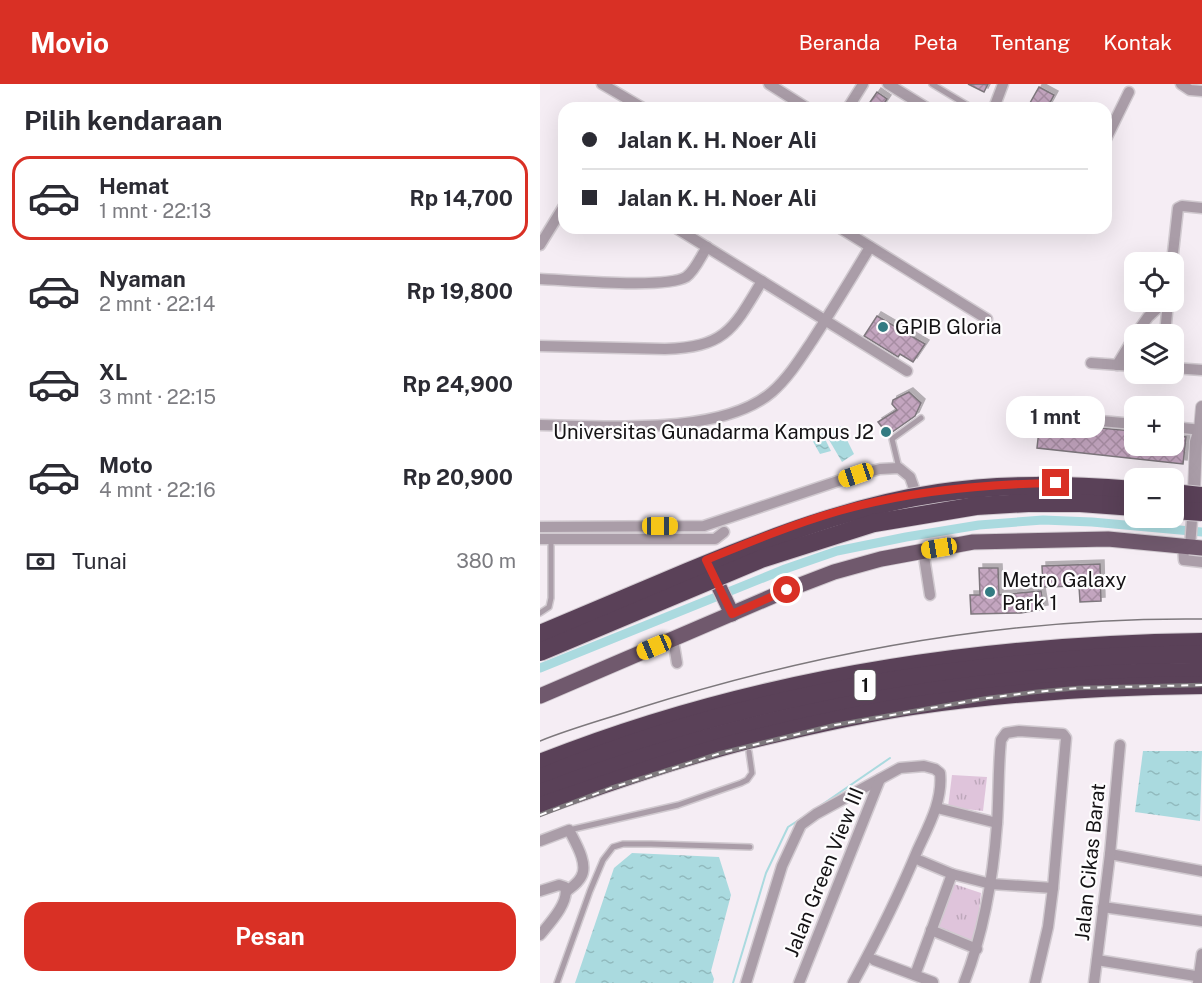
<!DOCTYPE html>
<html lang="id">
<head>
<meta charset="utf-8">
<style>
	:root { --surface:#fff; --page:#f2f2f3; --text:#2b2b33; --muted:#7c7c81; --line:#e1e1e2; --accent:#d93025 }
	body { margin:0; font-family:"Public Sans",sans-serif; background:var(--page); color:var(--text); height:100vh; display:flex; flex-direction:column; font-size:22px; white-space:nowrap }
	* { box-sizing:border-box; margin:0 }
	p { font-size:20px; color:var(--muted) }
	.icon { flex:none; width:33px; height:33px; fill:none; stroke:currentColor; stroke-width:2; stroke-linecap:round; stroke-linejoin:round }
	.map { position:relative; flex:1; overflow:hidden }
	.panel { display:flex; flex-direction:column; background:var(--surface); width:540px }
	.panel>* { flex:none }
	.guide { position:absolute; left:18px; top:18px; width:554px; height:132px; border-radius:18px; box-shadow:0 6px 24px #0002; display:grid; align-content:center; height:132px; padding:0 24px; background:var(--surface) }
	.buttons { position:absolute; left:584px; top:168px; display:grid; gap:12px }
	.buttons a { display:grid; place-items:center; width:60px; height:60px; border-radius:12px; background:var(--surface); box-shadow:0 6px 24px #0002; font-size:30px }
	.end { position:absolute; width:27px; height:27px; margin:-14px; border:8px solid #d93025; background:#fff; box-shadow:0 0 0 3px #fff }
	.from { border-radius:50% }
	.bubble { position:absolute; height:42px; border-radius:18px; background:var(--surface); box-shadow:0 6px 24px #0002; font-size:20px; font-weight:700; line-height:42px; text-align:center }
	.car { position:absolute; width:18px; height:36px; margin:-18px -9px; border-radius:8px; box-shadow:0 0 4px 2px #0007; background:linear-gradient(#f5c518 24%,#345 0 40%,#f5c518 0 76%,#345 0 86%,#f5c518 0) }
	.guide b { display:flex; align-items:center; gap:21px; height:57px; font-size:22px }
	.guide b+b { border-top:2px solid var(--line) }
	.guide i { width:15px; height:15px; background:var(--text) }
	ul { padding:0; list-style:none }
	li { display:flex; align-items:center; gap:18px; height:84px; margin:0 12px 9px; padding:0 12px; border:3px solid transparent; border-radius:18px }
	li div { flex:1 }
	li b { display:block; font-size:22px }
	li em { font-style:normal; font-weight:700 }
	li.current { border-color:var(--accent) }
	li>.icon { width:54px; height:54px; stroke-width:1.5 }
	h2 { padding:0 24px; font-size:27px; line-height:72px }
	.pay { display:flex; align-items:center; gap:15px; height:66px; padding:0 24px; font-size:22px }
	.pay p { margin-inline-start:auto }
	.action { display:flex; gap:12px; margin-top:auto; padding:12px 24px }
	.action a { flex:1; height:69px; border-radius:18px; background:var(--accent); color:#fff; font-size:24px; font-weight:700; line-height:69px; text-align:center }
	header { display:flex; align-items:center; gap:36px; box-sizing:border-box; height:84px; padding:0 30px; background:var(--accent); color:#fff }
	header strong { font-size:28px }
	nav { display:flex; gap:33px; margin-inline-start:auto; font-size:21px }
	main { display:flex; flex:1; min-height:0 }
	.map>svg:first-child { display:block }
</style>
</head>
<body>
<header>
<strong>Movio</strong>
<nav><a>Beranda</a><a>Peta</a><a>Tentang</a><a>Kontak</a></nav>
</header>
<main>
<section class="panel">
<h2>Pilih kendaraan</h2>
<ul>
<li class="current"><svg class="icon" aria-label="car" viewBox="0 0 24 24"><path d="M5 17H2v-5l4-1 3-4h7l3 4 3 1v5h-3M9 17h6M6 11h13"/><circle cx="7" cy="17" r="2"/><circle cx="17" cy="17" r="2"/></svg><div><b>Hemat</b><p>1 mnt · 22:13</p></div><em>Rp 14,700</em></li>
<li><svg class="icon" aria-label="car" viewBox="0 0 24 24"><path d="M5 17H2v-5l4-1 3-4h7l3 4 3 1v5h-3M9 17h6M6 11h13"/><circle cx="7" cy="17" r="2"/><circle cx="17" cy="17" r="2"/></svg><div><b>Nyaman</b><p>2 mnt · 22:14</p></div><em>Rp 19,800</em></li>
<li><svg class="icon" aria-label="car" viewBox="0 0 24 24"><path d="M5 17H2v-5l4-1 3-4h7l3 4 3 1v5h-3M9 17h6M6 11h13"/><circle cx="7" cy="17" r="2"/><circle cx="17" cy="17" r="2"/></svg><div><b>XL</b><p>3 mnt · 22:15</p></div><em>Rp 24,900</em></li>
<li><svg class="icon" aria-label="car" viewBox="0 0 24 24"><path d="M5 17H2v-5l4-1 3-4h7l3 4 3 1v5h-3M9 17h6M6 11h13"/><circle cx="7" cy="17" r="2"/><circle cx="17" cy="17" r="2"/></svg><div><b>Moto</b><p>4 mnt · 22:16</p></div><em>Rp 20,900</em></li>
</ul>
<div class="pay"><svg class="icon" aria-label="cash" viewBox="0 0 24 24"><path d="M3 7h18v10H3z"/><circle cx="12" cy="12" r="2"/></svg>Tunai<p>380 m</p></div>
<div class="action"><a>Pesan</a></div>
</section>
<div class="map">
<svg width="662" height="899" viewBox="0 0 662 899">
	<defs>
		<pattern id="grass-tufts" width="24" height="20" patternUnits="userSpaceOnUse" patternTransform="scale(1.5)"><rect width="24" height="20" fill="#dfc4db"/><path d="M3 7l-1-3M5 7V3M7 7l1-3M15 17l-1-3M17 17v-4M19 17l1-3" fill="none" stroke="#bea8bb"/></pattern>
		<pattern id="water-ripples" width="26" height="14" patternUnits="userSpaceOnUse" patternTransform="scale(1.5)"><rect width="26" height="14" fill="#aadadf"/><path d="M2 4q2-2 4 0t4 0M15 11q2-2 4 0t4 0" fill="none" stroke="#91babe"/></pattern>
		<pattern id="building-cross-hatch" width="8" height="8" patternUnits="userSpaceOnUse" patternTransform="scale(1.5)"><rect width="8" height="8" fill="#c3a5bf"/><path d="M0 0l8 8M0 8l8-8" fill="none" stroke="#a78da3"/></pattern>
		<filter id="shadow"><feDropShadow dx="4" dy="-4" stdDeviation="0" flood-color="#0004"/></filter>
	</defs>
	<rect width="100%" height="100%" fill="#f5edf4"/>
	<g fill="url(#grass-tufts)">
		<path d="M412 691 447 693 443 727 408 723Z"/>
		<path d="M414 800 441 809 435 862 395 842Z"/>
	</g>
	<g fill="url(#water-ripples)">
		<path d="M300 342 314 370 302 378 285 349Z"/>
		<path d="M282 349 291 367 280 370 271 354Z"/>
		<path d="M603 667H662L660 737 595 728Z"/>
		<path d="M92 769 179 773 191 811 171 887 174 895 173 899H35L74 784Z"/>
	</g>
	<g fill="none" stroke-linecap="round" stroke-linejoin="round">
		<g stroke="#aadadf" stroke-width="2">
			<path d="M280 722 350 674"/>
			<path d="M193 899 226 789 248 743 262 734"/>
		</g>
		<path stroke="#aadadf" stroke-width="9" d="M0 584 245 485 297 467 366 453 439 441 503 436 552 438 662 448"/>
	</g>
	<g fill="url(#building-cross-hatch)" stroke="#7e777d" stroke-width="1.5" filter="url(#shadow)">
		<path d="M428 0H448L444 8Z"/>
		<path d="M499 3 514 11 507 24H499L490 19Z"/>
		<path d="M337 8 347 15 341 24H326Z"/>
		<path d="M337 232 385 260 373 278 360 270 358 273 324 252Z"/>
		<path d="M369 308 381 319 375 332 348 351 338 338 357 326 352 320 353 316Z"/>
		<path d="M500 337 515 340 594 347V362H633V351L646 353 643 380 497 364Z"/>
		<path d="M560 480 561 517 540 518 539 502 503 503 502 482Z"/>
		<path d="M439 484H458L459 511 501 507 504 525 481 529 431 530 430 511H440Z"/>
	</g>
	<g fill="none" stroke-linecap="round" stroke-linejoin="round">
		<g stroke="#d1cad0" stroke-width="8">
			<g id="service">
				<path d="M392 0 432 24"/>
				<path d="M359 384 352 355 381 334"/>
				<path d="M0 529 9 523 11 514V455"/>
				<path d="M29 746 138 721 201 699 207 696 212 689 209 668"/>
				<path d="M17 899 50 807 63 776 73 763 83 760H111L210 763"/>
			</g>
		</g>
		<g stroke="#d1cad0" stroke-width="13">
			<g id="minor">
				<path d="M62 0 103 24"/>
				<path d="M229 0 267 24"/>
				<path d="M348 0 387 24"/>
				<path d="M641 0 650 6 662 7"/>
				<path d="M308 24 323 0"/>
				<path d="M454 24 463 0"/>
				<path d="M566 55 589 8"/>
				<path d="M136 144 367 287"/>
				<path d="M300 144 447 235"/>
				<path d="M0 161 24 122"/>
				<path d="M632 178 638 124 642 122 662 124"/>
				<path d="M0 195C28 196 126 205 146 193 155 187 161 172 167 163"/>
				<path d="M596 250 608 233 624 218"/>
				<path d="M625 250 628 218"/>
				<path d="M0 262 125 265C185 263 193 246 222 197"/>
				<path d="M551 279 594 282"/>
				<path d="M577 281 594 253"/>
				<path d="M633 284 662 286"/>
				<path d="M516 333 594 340"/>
				<path d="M0 341C65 342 181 352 232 308 248 294 260 275 272 257 292 226 311 195 330 163"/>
				<path d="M633 343 662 346"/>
				<path d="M0 443 164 442 316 391 340 385 359 384 370 393 376 410"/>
				<path d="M0 455H175L184 448"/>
				<path d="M643 463 644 476 662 478"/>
				<path d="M650 463 653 423"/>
				<path d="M383 466 390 511"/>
				<path d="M133 555 137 579"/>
				<path d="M401 725 457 739"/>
				<path d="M0 757 29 746C35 758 49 780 41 793 38 799 32 803 27 807"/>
				<path d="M570 770 662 787"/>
				<path d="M381 777 412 790 451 800 513 804"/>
				<path d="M0 807 19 801 25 803C30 818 9 840 0 851"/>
				<path d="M563 823 662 837"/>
				<path d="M391 846 437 865"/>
				<path d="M334 876 393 898"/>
				<path d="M557 876 662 893"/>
				<path d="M375 891 412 790"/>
				<path d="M206 899 242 782 261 741 276 730 360 684 384 682 395 685 400 689C403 716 389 741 378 765 359 811 337 855 313 899"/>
				<path d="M259 899 340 695"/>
				<path d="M424 899C444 848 453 795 457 740 459 712 458 684 461 656L466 649 479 647 523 650 526 654 513 804 508 843 495 899"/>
				<path d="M554 899 570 770 580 661"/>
				<path d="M658 899 662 870"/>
			</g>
		</g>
		<g stroke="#d1cad0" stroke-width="14">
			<path id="tertiary" d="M654 408 656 358 660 346 662 323"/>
		</g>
		<g stroke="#d1cad0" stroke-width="17">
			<g id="primary">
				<path d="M170 484 192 530"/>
				<path d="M0 612 247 506 294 488 341 475 433 458 568 455 662 464"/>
			</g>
		</g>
		<g stroke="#d1cad0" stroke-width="20">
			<g id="motorway">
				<path d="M0 679C211 595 436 561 662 558"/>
				<path d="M0 694C153 630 320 595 485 580 544 574 603 570 662 571"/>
				<path d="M0 709C212 629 435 587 662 588"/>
				<path d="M0 722C69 699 137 674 208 656 262 643 317 630 372 622 468 608 565 602 662 601"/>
			</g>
		</g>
		<use href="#service" stroke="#aa9da8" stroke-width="5"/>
		<use href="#minor" stroke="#aa9da8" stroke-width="10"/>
		<use href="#tertiary" stroke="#aa9da8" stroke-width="12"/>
		<use href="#primary" stroke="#70596d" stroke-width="15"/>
		<use href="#motorway" stroke="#5a4158" stroke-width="18"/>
		<path stroke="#7d787c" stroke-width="1.5" d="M0 657C32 644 66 635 99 624 280 567 472 533 662 535"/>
		<g stroke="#7d787c" stroke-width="4.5">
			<path id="rail" d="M0 731 71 704 181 669 295 641 448 614 495 608 538 604 662 601"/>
		</g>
		<use href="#rail" stroke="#fefdfe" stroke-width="2" stroke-dasharray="7" stroke-linecap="butt"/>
		<g stroke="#d1cad0" stroke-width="20" stroke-linecap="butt">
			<g id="motorway-bridge">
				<path d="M633 409 662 412"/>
				<path d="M633 426 662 428"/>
				<path d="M0 550C49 529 98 509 147 488 229 454 311 422 399 409 464 399 529 401 594 406"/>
				<path d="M0 568 221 475 334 439 436 422 488 419H540L594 423"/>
			</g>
		</g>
		<use href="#motorway-bridge" stroke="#5a4158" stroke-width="18"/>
	</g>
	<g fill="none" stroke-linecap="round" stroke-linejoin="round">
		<path stroke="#d93025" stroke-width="8" d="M247 506 192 530 166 476C210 458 254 440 299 427 369 407 443 400 516 399"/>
	</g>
	<g fill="#337b82" stroke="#fefdfe" stroke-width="2">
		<circle cx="343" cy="243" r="6"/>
		<circle cx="346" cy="348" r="6"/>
		<circle cx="450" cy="508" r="6"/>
	</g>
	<g text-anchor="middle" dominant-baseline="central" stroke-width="4.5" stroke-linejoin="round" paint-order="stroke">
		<rect fill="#fefdfe" stroke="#5b595b" stroke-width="1.5" x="314.5" y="586" width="21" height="30" rx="4.5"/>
		<g font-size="18" font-weight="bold" fill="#151315">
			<text x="325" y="601">1</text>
		</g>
		<g font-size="20" fill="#151315" stroke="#fefdfe" text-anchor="start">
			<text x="355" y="243">GPIB Gloria</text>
			<text x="334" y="348" text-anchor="end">Universitas Gunadarma Kampus J2</text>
			<text x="462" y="496">Metro Galaxy<tspan x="462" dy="23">Park 1</tspan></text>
		</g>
		<g font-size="20" fill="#151315" stroke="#fefdfe">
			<text transform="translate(550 778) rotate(-84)">Jalan Cikas Barat</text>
			<text transform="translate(284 788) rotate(-68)">Jalan Green View III</text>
		</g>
	</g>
</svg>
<div class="buttons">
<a><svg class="icon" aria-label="locate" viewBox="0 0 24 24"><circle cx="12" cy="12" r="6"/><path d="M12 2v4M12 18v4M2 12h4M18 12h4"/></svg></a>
<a><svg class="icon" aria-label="layers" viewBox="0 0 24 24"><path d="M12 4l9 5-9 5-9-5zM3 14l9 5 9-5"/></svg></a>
<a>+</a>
<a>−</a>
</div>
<i class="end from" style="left:247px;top:506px"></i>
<i class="end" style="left:516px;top:399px"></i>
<div class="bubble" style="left:466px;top:312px;width:99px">1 mnt</div>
<i class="car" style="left:316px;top:391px;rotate:251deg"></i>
<i class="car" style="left:120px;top:442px;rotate:90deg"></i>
<i class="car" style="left:399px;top:464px;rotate:261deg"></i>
<i class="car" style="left:114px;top:563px;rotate:247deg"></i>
<div class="guide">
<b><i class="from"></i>Jalan K. H. Noer Ali</b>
<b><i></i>Jalan K. H. Noer Ali</b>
</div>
</div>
</main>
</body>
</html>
